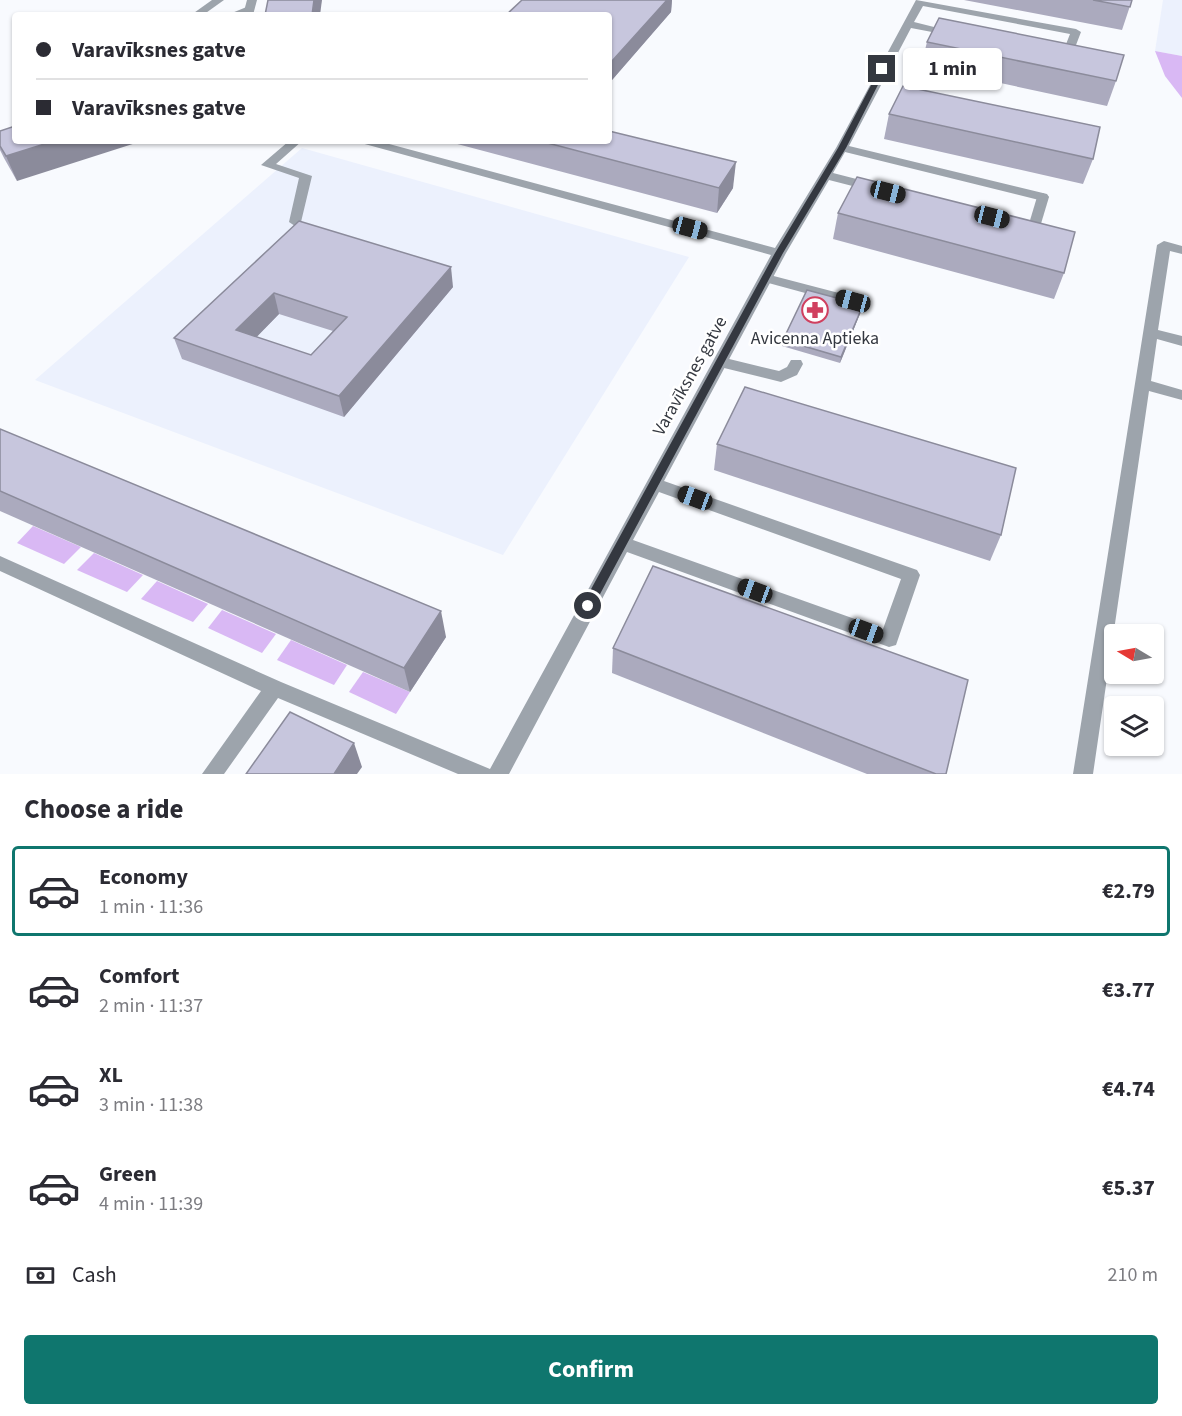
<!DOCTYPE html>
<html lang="en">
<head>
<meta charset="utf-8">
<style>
	:root { --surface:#fff; --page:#f2f2f3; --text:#2b2b33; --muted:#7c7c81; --line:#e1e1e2; --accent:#0f766e }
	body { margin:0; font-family:"Source Sans 3",sans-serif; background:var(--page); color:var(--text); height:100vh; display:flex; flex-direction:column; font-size:22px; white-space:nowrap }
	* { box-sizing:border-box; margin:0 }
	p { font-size:20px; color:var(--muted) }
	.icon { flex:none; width:33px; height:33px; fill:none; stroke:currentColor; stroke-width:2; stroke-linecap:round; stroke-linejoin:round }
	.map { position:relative; height:774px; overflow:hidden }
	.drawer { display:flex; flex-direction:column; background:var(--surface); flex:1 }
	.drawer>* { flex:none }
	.banner { position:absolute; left:12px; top:12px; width:600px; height:132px; border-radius:6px; box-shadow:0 2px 4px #0004; display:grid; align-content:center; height:132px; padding:0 24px; background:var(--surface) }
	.needle { width:39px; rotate:280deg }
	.tools { position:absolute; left:1104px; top:624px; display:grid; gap:12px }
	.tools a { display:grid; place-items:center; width:60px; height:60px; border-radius:6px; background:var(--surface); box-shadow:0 2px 4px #0004; font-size:30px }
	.end { position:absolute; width:27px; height:27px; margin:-14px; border:8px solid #343840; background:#fff; box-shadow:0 0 0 3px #fff }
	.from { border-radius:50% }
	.bubble { position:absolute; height:42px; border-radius:6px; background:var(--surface); box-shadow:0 2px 4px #0004; font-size:20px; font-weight:700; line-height:42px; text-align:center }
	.car { position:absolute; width:18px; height:36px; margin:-18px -9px; border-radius:8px; box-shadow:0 0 4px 2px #0007; background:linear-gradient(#222 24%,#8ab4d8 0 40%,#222 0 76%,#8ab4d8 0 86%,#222 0) }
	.banner b { display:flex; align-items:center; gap:21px; height:57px; font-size:22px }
	.banner b+b { border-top:2px solid var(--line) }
	.banner i { width:15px; height:15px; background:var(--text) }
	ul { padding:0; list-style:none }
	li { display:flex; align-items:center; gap:18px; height:90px; margin:0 12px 9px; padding:0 12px; border:3px solid transparent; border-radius:6px }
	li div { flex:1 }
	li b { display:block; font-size:22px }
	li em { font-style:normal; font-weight:700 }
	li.active { border-color:var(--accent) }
	li>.icon { width:54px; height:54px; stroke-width:1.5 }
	h2 { padding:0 24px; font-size:27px; line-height:72px }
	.pay { display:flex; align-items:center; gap:15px; height:66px; padding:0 24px; font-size:22px }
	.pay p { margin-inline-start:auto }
	.action { display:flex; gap:12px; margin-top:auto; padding:12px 24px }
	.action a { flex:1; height:69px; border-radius:6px; background:var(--accent); color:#fff; font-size:24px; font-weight:700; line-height:69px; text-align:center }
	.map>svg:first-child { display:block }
</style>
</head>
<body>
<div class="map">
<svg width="1182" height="774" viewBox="0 0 1182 774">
	<rect width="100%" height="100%" fill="#f8fafe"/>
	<g fill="#ecf1fd">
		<path d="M1163 0H1182V56L1155 51Z"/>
		<path d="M302 148 689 257 503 555 35 380Z"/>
	</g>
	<g fill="#d9b8f4">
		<path d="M1155 51 1182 56V98L1165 76Z"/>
		<path d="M33 526 81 547 64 564 17 543Z"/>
		<path d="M94 553 143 575 127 592 77 570Z"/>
		<path d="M157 581 208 604 193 622 141 599Z"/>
		<path d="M222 610 276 634 262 653 208 628Z"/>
		<path d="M291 640 347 665 334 685 277 660Z"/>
		<path d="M363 672 410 692 396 714 349 692Z"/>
	</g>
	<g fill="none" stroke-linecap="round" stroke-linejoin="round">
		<g fill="#9da4ac" fill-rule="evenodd">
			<path d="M249 6 254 9C247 16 237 15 227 15Z"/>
			<path d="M289 141H302L276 164 312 176 301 222 295 226 289 222 299 178 261 165Z"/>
			<path d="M1043 193 1049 197 1040 227 1039 230H1029L1028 227 1037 197Z"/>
			<path d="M766 274 858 298 860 301 853 306 761 281 759 278Z"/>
			<path d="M721 357 779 371 787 367 791 360H801L803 364 797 375 781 382 716 366 714 362Z"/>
		</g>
		<g fill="#9da4ac" fill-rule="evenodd">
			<path d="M212 0H224L203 15H191Z"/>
			<path d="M247 0H257L253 15H243Z"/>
			<path d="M916 0 1076 29 1081 32 1071 58H1059L1054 55 1063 52 1070 34 923 6 914 22 958 33 953 36 911 28 849 146 1047 194 1049 197 1043 201 845 152 833 173 876 184 878 187 872 191 829 180 786 253 664 481 917 570 920 575 896 645 889 647 627 552 509 774H458L278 698 224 774H202L261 691 0 571V556L281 682 490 769 771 255 361 143 359 141H378L775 248 836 148ZM659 492 901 579 883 629 633 540Z"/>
			<path d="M1164 241 1182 246V254L1170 251 1158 330 1182 336V346L1157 339 1151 381 1182 390V400L1149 391 1093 774H1073L1157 245Z"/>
		</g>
	</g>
	<g fill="#abaabe" fill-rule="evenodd">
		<path d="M522 0H672L671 12 612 80H609V15Z"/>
		<path d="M964 0H1132L1122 30Z"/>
		<path d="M927 42 1116 81 1107 106 921 66Z"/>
		<path d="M889 114 1093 159 1083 184 884 139Z"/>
		<path d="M0 131 17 181 4 158 0 150Z"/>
		<path d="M446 141H609L733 188 717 213Z"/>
		<path d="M838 213 1064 273 1054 299 833 239Z"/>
		<path d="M299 221 453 287 344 417 182 359 174 338ZM279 314 333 331 311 355 256 337Z"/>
		<path d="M863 305 861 311 840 363 782 346 783 340Z"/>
		<path d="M0 429 446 637 410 692 0 511Z"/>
		<path d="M717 444 1001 535 990 561 714 470Z"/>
		<path d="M613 648 946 774H867L612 673Z"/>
	</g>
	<g fill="#8b8b9b">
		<path d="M314 0H322L320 15H312Z"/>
		<path d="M667 0H672L671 12 612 80V61Z"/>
		<path d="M54 141H142L17 181 6 156Z"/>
		<path d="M736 162 733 188 717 213 719 188Z"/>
		<path d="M451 267 453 287 344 417 339 396Z"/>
		<path d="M274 293 279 314 243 351 236 330Z"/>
		<path d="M863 305 861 311 840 363 841 357Z"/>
		<path d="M441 611 446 637 410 692 404 668Z"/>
		<path d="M354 743 362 767 357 774H334Z"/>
	</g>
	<g fill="#c7c6dd" stroke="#8b8b9b" stroke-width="1.5" fill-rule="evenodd">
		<path d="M268 0H314L312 15H265Z"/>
		<path d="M522 0H667L612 61H609V15H506Z"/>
		<path d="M1093 0H1132L1130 7Z"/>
		<path d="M939 18 1124 55 1116 81 927 42Z"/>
		<path d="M903 86 1100 127 1093 159 889 114Z"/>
		<path d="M15 126V141H54L6 156 0 146V131Z"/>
		<path d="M609 131 736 162 719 188 540 141H609Z"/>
		<path d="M857 177 1075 232 1064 273 838 213Z"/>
		<path d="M299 221 451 267 339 396 174 338ZM274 293 347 317 311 355 236 330Z"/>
		<path d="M807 290 863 305 841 357 783 340Z"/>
		<path d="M745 387 1016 468 1001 535 717 444Z"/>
		<path d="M0 429 441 611 404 668 0 491Z"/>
		<path d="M653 566 968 680 946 774H936L613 648Z"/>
		<path d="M290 712 354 743 334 774H246Z"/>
	</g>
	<path fill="#343840" d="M880 68 886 69 846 148 783 253 592 609H584V602L775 253 838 148Z"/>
	<defs>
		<g id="pharmacy-ring" transform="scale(1.35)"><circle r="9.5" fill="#fff" stroke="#d0405f" stroke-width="1.5"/><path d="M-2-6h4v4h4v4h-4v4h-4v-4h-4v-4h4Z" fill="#d0405f"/></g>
	</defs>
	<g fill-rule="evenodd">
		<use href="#pharmacy-ring" x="815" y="310"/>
	</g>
	<g text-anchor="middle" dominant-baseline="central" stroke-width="5" stroke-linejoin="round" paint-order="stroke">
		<g font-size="18" fill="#343840" stroke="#fff">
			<text x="815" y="338">Avicenna Aptieka</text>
		</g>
		<g font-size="18" fill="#343840" stroke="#fff">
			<text transform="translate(690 376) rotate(-61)">Varavīksnes gatve</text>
		</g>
	</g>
</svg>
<div class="tools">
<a><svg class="needle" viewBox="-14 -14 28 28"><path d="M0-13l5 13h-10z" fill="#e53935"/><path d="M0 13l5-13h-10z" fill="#7c7c81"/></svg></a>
<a><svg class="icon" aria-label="layers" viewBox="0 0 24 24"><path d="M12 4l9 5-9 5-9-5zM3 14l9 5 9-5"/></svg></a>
</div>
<i class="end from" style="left:588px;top:606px"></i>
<i class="end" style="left:882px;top:69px"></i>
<div class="bubble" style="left:903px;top:48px;width:99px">1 min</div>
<i class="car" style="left:888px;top:192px;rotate:104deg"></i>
<i class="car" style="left:992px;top:217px;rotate:104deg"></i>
<i class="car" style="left:690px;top:228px;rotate:105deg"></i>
<i class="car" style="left:853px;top:301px;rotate:285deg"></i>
<i class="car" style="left:695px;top:498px;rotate:290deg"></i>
<i class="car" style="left:755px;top:591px;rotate:290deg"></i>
<i class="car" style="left:866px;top:631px;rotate:110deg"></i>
<div class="banner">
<b><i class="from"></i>Varavīksnes gatve</b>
<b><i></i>Varavīksnes gatve</b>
</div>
</div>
<section class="drawer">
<h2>Choose a ride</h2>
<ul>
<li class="active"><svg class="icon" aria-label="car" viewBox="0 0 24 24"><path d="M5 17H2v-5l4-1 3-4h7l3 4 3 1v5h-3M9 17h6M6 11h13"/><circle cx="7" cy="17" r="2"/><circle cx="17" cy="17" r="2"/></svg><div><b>Economy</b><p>1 min · 11:36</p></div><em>€2.79</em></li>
<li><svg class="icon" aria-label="car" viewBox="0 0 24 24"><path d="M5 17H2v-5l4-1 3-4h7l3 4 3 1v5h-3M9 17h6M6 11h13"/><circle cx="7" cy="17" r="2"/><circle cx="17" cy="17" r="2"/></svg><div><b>Comfort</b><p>2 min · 11:37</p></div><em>€3.77</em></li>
<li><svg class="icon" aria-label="car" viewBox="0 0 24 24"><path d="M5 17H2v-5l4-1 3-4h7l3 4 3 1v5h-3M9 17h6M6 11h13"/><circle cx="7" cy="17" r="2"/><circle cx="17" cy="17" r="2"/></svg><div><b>XL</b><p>3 min · 11:38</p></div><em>€4.74</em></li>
<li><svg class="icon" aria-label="car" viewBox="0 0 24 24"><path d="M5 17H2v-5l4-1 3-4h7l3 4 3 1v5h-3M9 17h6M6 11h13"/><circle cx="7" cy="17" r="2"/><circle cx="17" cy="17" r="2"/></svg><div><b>Green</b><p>4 min · 11:39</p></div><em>€5.37</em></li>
</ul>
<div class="pay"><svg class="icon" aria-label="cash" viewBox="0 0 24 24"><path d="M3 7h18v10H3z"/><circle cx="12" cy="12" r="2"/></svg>Cash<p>210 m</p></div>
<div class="action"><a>Confirm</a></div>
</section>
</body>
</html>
